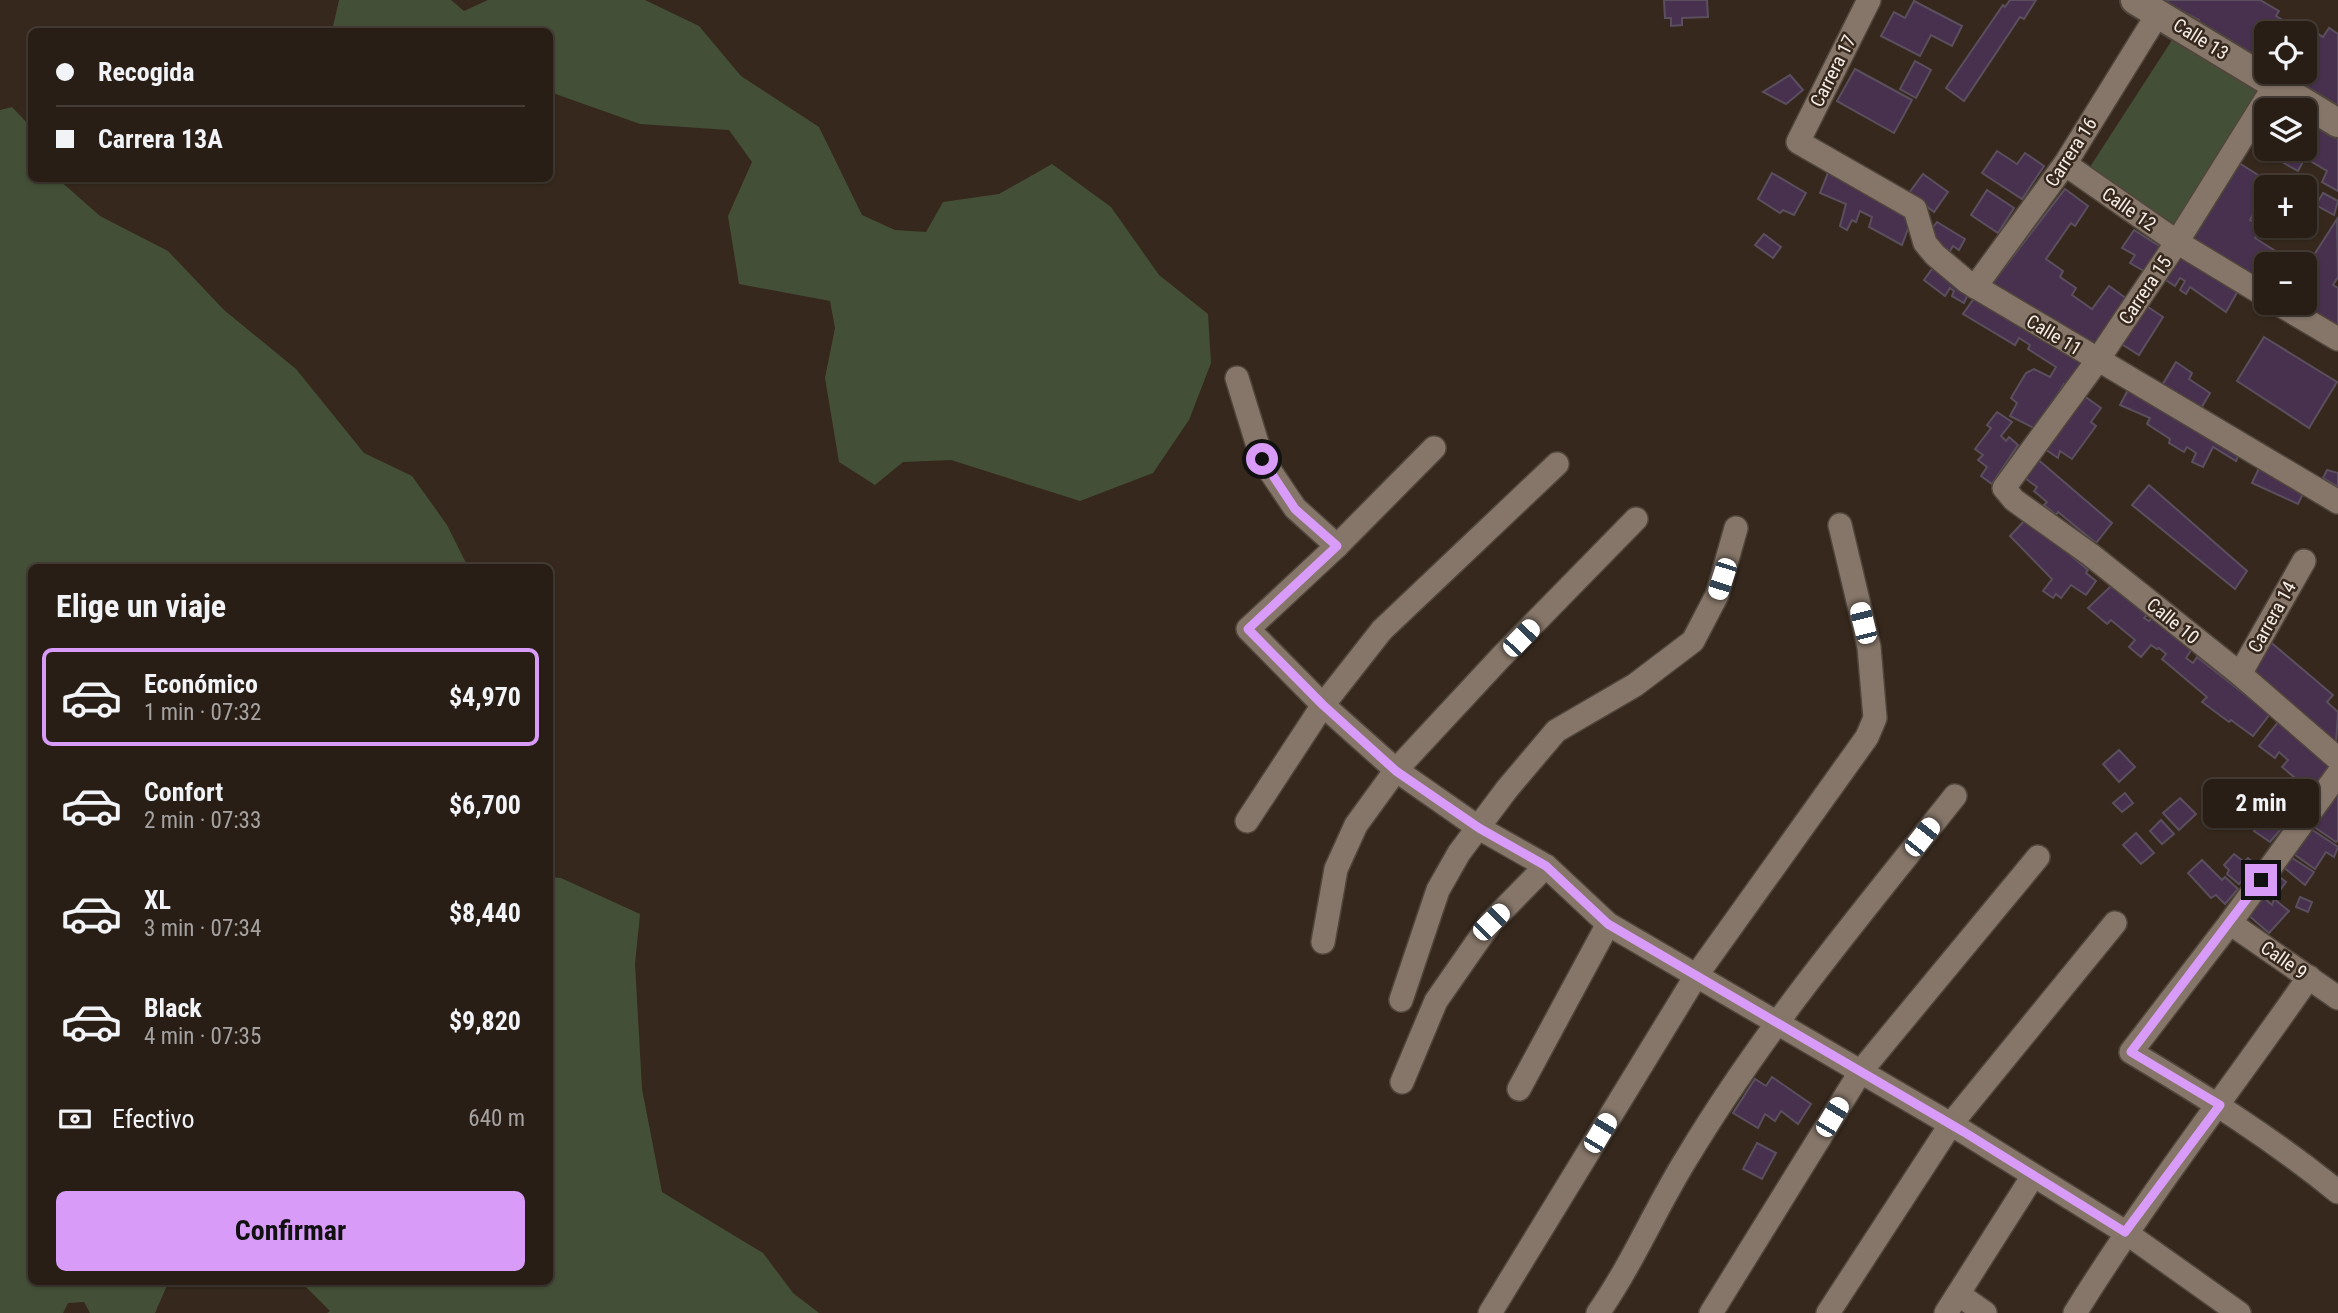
<!DOCTYPE html>
<html lang="es">
<head>
<meta charset="utf-8">
<style>
	:root { --surface:#281e16; --page:#342b23; --text:#f1f3f6; --muted:#a5a2a1; --line:#443c35; --accent:#d89bf8 }
	body { margin:0; font-family:"Roboto Condensed",sans-serif; background:var(--page); color:var(--text); height:100vh; display:flex; flex-direction:column; font-size:26px; white-space:nowrap }
	* { box-sizing:border-box; margin:0 }
	p { font-size:23px; color:var(--muted) }
	.icon { flex:none; width:38px; height:38px; fill:none; stroke:currentColor; stroke-width:2; stroke-linecap:round; stroke-linejoin:round }
	.map { position:relative; flex:1; overflow:hidden }
	.sheet { position:absolute; left:28px; top:564px; width:525px; height:721px; display:flex; flex-direction:column; background:var(--surface); border-radius:10px; box-shadow:0 2px 5px #0004,0 0 0 2px var(--line) }
	.sheet>* { flex:none }
	.guide { position:absolute; left:28px; top:28px; width:525px; height:154px; border-radius:10px; box-shadow:0 2px 5px #0004,0 0 0 2px var(--line); display:grid; align-content:center; height:154px; padding:0 28px; background:var(--surface) }
	.buttons { position:absolute; left:2254px; top:21px; display:grid; gap:14px }
	.buttons a { display:grid; place-items:center; width:63px; height:63px; border-radius:10px; background:var(--surface); box-shadow:0 2px 5px #0004,0 0 0 2px var(--line); font-size:35px }
	.end { position:absolute; width:32px; height:32px; margin:-16px; border:9px solid #d89bf8; background:#111; box-shadow:0 0 0 4px #111 }
	.from { border-radius:50% }
	.bubble { position:absolute; height:49px; border-radius:10px; background:var(--surface); box-shadow:0 2px 5px #0004,0 0 0 2px var(--line); font-size:23px; font-weight:700; line-height:49px; text-align:center }
	.car { position:absolute; width:21px; height:42px; margin:-21px -10px; border-radius:9px; box-shadow:0 0 5px 2px #0007; background:linear-gradient(#fff 24%,#345 0 40%,#fff 0 76%,#345 0 86%,#fff 0) }
	.guide b { display:flex; align-items:center; gap:24px; height:66px; font-size:26px }
	.guide b+b { border-top:2px solid var(--line) }
	.guide i { width:18px; height:18px; background:var(--text) }
	ul { padding:0; list-style:none }
	li { display:flex; align-items:center; gap:21px; height:98px; margin:0 14px 10px; padding:0 14px; border:4px solid transparent; border-radius:10px }
	li div { flex:1 }
	li b { display:block; font-size:26px }
	li em { font-style:normal; font-weight:700 }
	li.current { border-color:var(--accent) }
	li>.icon { width:63px; height:63px; stroke-width:1.5 }
	h2 { padding:0 28px; font-size:32px; line-height:84px }
	.pay { display:flex; align-items:center; gap:18px; height:77px; padding:0 28px; font-size:26px }
	.pay p { margin-inline-start:auto }
	.action { display:flex; gap:14px; margin-top:auto; padding:14px 28px }
	.action a { flex:1; height:80px; border-radius:10px; background:var(--accent); color:#111; font-size:28px; font-weight:700; line-height:80px; text-align:center }
	.map>svg:first-child { display:block }
</style>
</head>
<body>
<div class="map">
<svg width="2338" height="1313" viewBox="0 0 2338 1313">
	<rect width="100%" height="100%" fill="#36281d"/>
	<g fill="#435037">
		<path d="M339 0H451L464 11 488 0H645L699 26 741 76 819 127 862 215 895 230 926 232 943 202 999 194 1052 164 1111 207 1159 275 1208 314 1211 363 1189 420 1153 473 1080 501 951 460 903 462 875 485 839 462 825 378 835 328 830 301 739 284 728 216 752 162 729 130 640 124 550 92V32L332 31Z"/>
		<path d="M2174 37 2261 89 2174 224 2088 170Z"/>
		<path d="M12 107 31 127 32 178 58 179 100 216 168 251 224 310 296 369 364 453 412 476 447 525 468 567H32V1281H169L155 1313H90L84 1302 68 1303 63 1313H0V110Z"/>
		<path d="M550 877 561 878 640 914 635 964 642 1089 662 1192 763 1253 793 1293 819 1313H327L330 1311 300 1281H550Z"/>
	</g>
	<g fill="#48304f" stroke="#5b4f5e" stroke-width="2">
		<path d="M1664 0H1707L1708 17 1682 18V25L1671 26V18H1665Z"/>
		<path d="M2010 0H2036L2024 19 2020 17 1964 101 1946 88 2003 5 2005 7Z"/>
		<path d="M2160 0H2260L2279 11 2276 16 2305 33 2308 27 2323 37 2329 28 2338 34V108L2287 78 2291 74 2287 72H2305V33H2266V58L2262 64 2196 25 2199 20Z"/>
		<path d="M1914 1 1962 26 1952 46 1931 35 1920 56 1881 36 1894 12 1905 18Z"/>
		<path d="M1915 61 1931 70 1916 98 1900 89Z"/>
		<path d="M1855 69 1912 100 1894 133 1837 101Z"/>
		<path d="M1790 75 1803 90 1786 104 1763 92Z"/>
		<path d="M2305 118 2338 138V191L2322 182 2327 171 2305 158 2298 171 2264 152 2266 149H2305Z"/>
		<path d="M1997 151 2017 164 2025 153 2044 166 2022 199 1982 173Z"/>
		<path d="M2239 163 2271 183 2250 220 2262 227 2255 238 2288 259 2285 264H2266V287L2188 241Z"/>
		<path d="M1772 173 1806 193 1794 215 1783 210 1780 213 1758 199Z"/>
		<path d="M1828 173 1913 215 1902 245 1869 227 1872 217 1860 211 1856 222 1852 220 1847 230 1840 226 1846 204 1820 193Z"/>
		<path d="M1923 174 1948 192 1934 212 1909 193Z"/>
		<path d="M2065 189 2088 206 2075 226 2071 223 2046 259 2063 271 2060 277 2076 288 2072 295 2092 309 2109 286 2127 299 2094 347 1991 285Z"/>
		<path d="M1987 190 2014 208 1998 233 1971 215Z"/>
		<path d="M2323 193 2338 201 2334 215 2316 205Z"/>
		<path d="M2337 219 2338 277 2333 285 2338 288V330L2291 303H2305V269Z"/>
		<path d="M1937 222 1965 239 1959 250 1953 246 1947 256 1929 232Z"/>
		<path d="M2134 230 2164 249 2149 274 2130 263 2135 255 2122 248Z"/>
		<path d="M1764 234 1781 247 1773 258 1755 245Z"/>
		<path d="M2179 253 2239 289 2226 312 2190 287 2186 294 2180 290 2185 281 2180 278 2175 286 2164 279Z"/>
		<path d="M1935 265 1969 292 1964 303 1952 296 1954 291 1950 288 1945 296 1924 280Z"/>
		<path d="M1977 294 2084 362 2068 386 2064 384 2036 429 2010 416 2017 403 2011 398 2026 373 2034 369 2050 377 2056 367 2028 349 2030 345 2019 338 2015 345 1963 314Z"/>
		<path d="M2145 305 2163 317 2139 355 2120 343Z"/>
		<path d="M2264 337 2337 382 2309 428 2237 381Z"/>
		<path d="M2176 362 2192 373 2189 379 2210 393 2200 410 2161 387Z"/>
		<path d="M2129 388 2240 451 2236 461 2213 447 2203 467 2192 462 2196 453 2187 447 2184 452 2169 443 2170 439 2147 424 2150 418 2120 405Z"/>
		<path d="M2080 393 2101 408 2091 422 2096 426 2072 459 2060 451 2058 458 2042 447Z"/>
		<path d="M1997 412 2012 422 2001 436 2006 441 2009 437 2018 445 1992 484 1981 476 1987 467 1978 460 1983 455 1975 449 1991 428 1987 425Z"/>
		<path d="M2035 457 2112 523 2096 543 2058 512 2056 515 2044 505 2047 502 2034 491 2037 487 2022 476Z"/>
		<path d="M2261 464 2305 490 2298 504 2252 483Z"/>
		<path d="M2327 470 2338 473V487L2323 478Z"/>
		<path d="M2149 485 2247 571 2235 589 2132 505Z"/>
		<path d="M2027 518 2088 570 2086 573 2096 581 2086 595 2071 585 2061 598 2056 594 2053 598 2043 591 2052 579 2010 536Z"/>
		<path d="M2111 586 2147 615 2144 618 2149 621 2153 617 2192 649 2186 658 2193 663 2197 657 2270 714 2253 736 2231 720 2229 722 2202 702 2207 697 2162 659 2166 654 2159 648 2157 649 2151 645 2141 657 2129 647 2135 640 2111 620 2107 624 2088 608Z"/>
		<path d="M2267 639 2333 695 2327 702 2338 712 2336 744 2244 666Z"/>
		<path d="M2279 721 2331 767 2313 788 2308 784 2306 787 2282 767 2288 760 2279 752 2275 758 2259 746Z"/>
		<path d="M2119 750 2135 767 2119 782 2103 764Z"/>
		<path d="M2338 788V840L2336 842 2310 824Z"/>
		<path d="M2125 793 2133 803 2122 812 2113 803Z"/>
		<path d="M2276 796 2295 812 2270 842 2254 831 2266 816 2263 814Z"/>
		<path d="M2180 798 2196 814 2179 830 2163 813Z"/>
		<path d="M2161 820 2174 834 2162 844 2150 831Z"/>
		<path d="M2311 829 2338 847 2334 857 2326 852 2315 869 2291 852Z"/>
		<path d="M2136 833 2154 853 2141 864 2123 845Z"/>
		<path d="M2234 854 2244 862 2248 858 2256 865 2239 884 2227 874 2229 870 2224 865Z"/>
		<path d="M2289 856 2314 872 2305 885 2282 866Z"/>
		<path d="M2202 860 2222 880 2225 877 2238 889 2225 904 2216 895 2211 898 2188 873Z"/>
		<path d="M2277 875 2286 882 2277 894 2268 887Z"/>
		<path d="M2262 896 2272 905 2274 899 2289 911 2269 933 2247 914Z"/>
		<path d="M2300 897 2312 902 2308 912 2296 907Z"/>
		<path d="M1772 1077 1811 1104 1798 1124 1781 1111 1775 1121 1765 1114 1758 1128 1733 1113 1755 1079 1766 1086Z"/>
		<path d="M1757 1143 1776 1153 1762 1179 1743 1169Z"/>
	</g>
	<g fill="none" stroke-linecap="round" stroke-linejoin="round">
		<g stroke="#51463c" stroke-width="26">
			<g id="minor">
				<path d="M1869 0 1798 142 1915 209 1925 243 1935 255 1966 281 2338 502"/>
				<path d="M2275 85 2177 242 2097 361 2004 488 2014 500 2091 555 2240 674 2338 759"/>
				<path d="M2065 164 2177 242 2266 296"/>
				<path d="M1975 287 2065 164 2159 12"/>
				<path d="M2277 303 2338 339"/>
				<path d="M1237 378 1262 459 1295 508 1337 546"/>
				<path d="M1434 448 1337 546 1248 629 1323 705 1396 770 1479 828 1546 866 1608 924 1964 1132 2125 1232 2239 1313"/>
				<path d="M2240 674 2304 561"/>
				<path d="M2338 774 2230 923 2131 1052C2203 1095 2273 1139 2338 1192"/>
				<path d="M1247 821 1323 705 1382 630 1557 464"/>
				<path d="M2230 923 2338 998"/>
				<path d="M1323 942 1336 869 1356 825 1396 770 1501 657 1636 519"/>
				<path d="M1401 1000 1438 890 1459 853 1507 789 1556 731 1635 685 1693 641 1717 595 1736 528"/>
				<path d="M1402 1082 1436 1001 1491 922 1546 866"/>
				<path d="M1519 1089 1608 924"/>
				<path d="M1958 1294 1985 1313"/>
				<path d="M1490 1313 1696 976 1867 737 1875 718 1869 647 1840 525"/>
				<path d="M1598 1313C1633 1263 1656 1207 1688 1156 1765 1028 1862 913 1955 796"/>
				<path d="M1711 1313 1861 1071 2038 857"/>
				<path d="M1828 1313 1951 1124 2115 923"/>
				<path d="M1946 1313 2033 1176"/>
				<path d="M2075 1313C2147 1197 2231 1089 2309 977"/>
			</g>
		</g>
		<g stroke="#51463c" stroke-width="32">
			<path id="tertiary" d="M2135 0 2338 123"/>
		</g>
		<use href="#minor" stroke="#867669" stroke-width="23"/>
		<use href="#tertiary" stroke="#867669" stroke-width="28"/>
	</g>
	<g fill="none" stroke-linecap="round" stroke-linejoin="round">
		<path stroke="#d89bf8" stroke-width="9" d="M1262 459 1295 509 1337 546 1248 629 1323 705 1396 771 1479 828 1546 866 1608 924 1964 1132 2125 1232 2220 1105 2131 1052 2261 880"/>
	</g>
	<g text-anchor="middle" dominant-baseline="central" stroke-width="5" stroke-linejoin="round" paint-order="stroke">
		<g font-size="19" fill="#f6ede6" stroke="#36281d">
			<text transform="translate(2201 39) rotate(32)">Calle 13</text>
			<text transform="translate(1833 71) rotate(-63)">Carrera 17</text>
			<text transform="translate(2071 152) rotate(-57)">Carrera 16</text>
			<text transform="translate(2129 209) rotate(35)">Calle 12</text>
			<text transform="translate(2145 290) rotate(-56)">Carrera 15</text>
			<text transform="translate(2054 335) rotate(31)">Calle 11</text>
			<text transform="translate(2272 617) rotate(-61)">Carrera 14</text>
			<text transform="translate(2173 621) rotate(39)">Calle 10</text>
			<text transform="translate(2284 960) rotate(35)">Calle 9</text>
		</g>
	</g>
</svg>
<div class="buttons">
<a><svg class="icon" aria-label="locate" viewBox="0 0 24 24"><circle cx="12" cy="12" r="6"/><path d="M12 2v4M12 18v4M2 12h4M18 12h4"/></svg></a>
<a><svg class="icon" aria-label="layers" viewBox="0 0 24 24"><path d="M12 4l9 5-9 5-9-5zM3 14l9 5 9-5"/></svg></a>
<a>+</a>
<a>−</a>
</div>
<i class="end from" style="left:1262px;top:459px"></i>
<i class="end" style="left:2261px;top:880px"></i>
<div class="bubble" style="left:2203px;top:779px;width:116px">2 min</div>
<i class="car" style="left:1722px;top:579px;rotate:198deg"></i>
<i class="car" style="left:1863px;top:623px;rotate:346deg"></i>
<i class="car" style="left:1521px;top:638px;rotate:44deg"></i>
<i class="car" style="left:1922px;top:837px;rotate:38deg"></i>
<i class="car" style="left:1491px;top:922px;rotate:45deg"></i>
<i class="car" style="left:1832px;top:1117px;rotate:31deg"></i>
<i class="car" style="left:1600px;top:1133px;rotate:31deg"></i>
<div class="guide">
<b><i class="from"></i>Recogida</b>
<b><i></i>Carrera 13A</b>
</div>
<section class="sheet">
<h2>Elige un viaje</h2>
<ul>
<li class="current"><svg class="icon" aria-label="car" viewBox="0 0 24 24"><path d="M5 17H2v-5l4-1 3-4h7l3 4 3 1v5h-3M9 17h6M6 11h13"/><circle cx="7" cy="17" r="2"/><circle cx="17" cy="17" r="2"/></svg><div><b>Económico</b><p>1 min · 07:32</p></div><em>$4,970</em></li>
<li><svg class="icon" aria-label="car" viewBox="0 0 24 24"><path d="M5 17H2v-5l4-1 3-4h7l3 4 3 1v5h-3M9 17h6M6 11h13"/><circle cx="7" cy="17" r="2"/><circle cx="17" cy="17" r="2"/></svg><div><b>Confort</b><p>2 min · 07:33</p></div><em>$6,700</em></li>
<li><svg class="icon" aria-label="car" viewBox="0 0 24 24"><path d="M5 17H2v-5l4-1 3-4h7l3 4 3 1v5h-3M9 17h6M6 11h13"/><circle cx="7" cy="17" r="2"/><circle cx="17" cy="17" r="2"/></svg><div><b>XL</b><p>3 min · 07:34</p></div><em>$8,440</em></li>
<li><svg class="icon" aria-label="car" viewBox="0 0 24 24"><path d="M5 17H2v-5l4-1 3-4h7l3 4 3 1v5h-3M9 17h6M6 11h13"/><circle cx="7" cy="17" r="2"/><circle cx="17" cy="17" r="2"/></svg><div><b>Black</b><p>4 min · 07:35</p></div><em>$9,820</em></li>
</ul>
<div class="pay"><svg class="icon" aria-label="cash" viewBox="0 0 24 24"><path d="M3 7h18v10H3z"/><circle cx="12" cy="12" r="2"/></svg>Efectivo<p>640 m</p></div>
<div class="action"><a>Confirmar</a></div>
</section>
</div>
</body>
</html>
